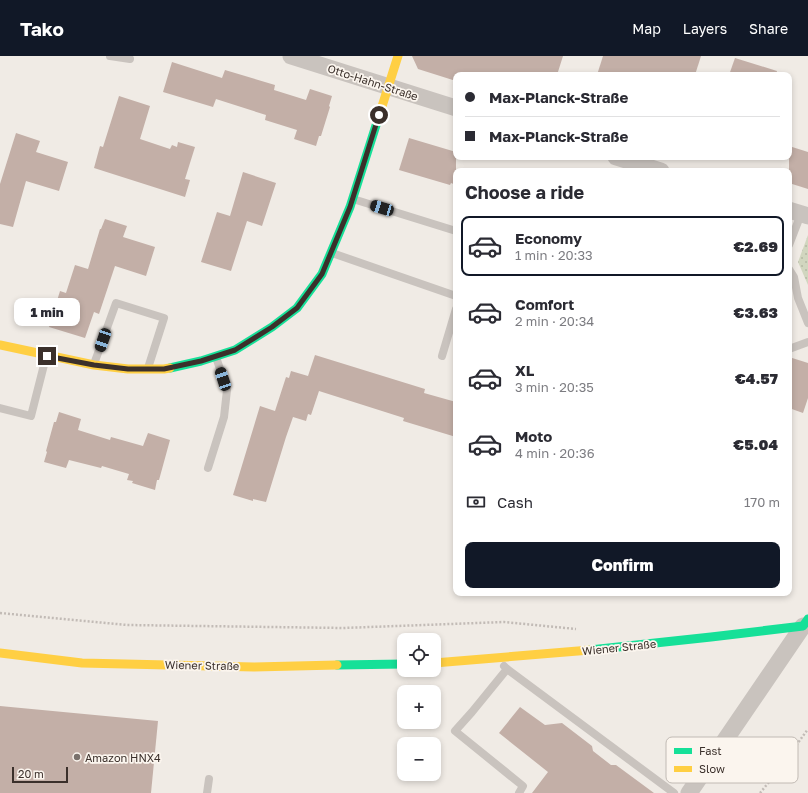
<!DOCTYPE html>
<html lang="en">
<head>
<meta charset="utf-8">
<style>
	:root { --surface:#fff; --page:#f7f7f7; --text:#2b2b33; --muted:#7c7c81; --line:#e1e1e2; --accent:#111827 }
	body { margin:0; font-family:"Golos Text",sans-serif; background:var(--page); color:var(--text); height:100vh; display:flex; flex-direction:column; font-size:15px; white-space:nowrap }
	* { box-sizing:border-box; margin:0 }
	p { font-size:13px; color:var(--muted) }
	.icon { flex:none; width:22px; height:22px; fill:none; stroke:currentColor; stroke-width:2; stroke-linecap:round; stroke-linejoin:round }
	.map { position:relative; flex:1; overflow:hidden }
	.details { position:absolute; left:453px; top:112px; width:339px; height:428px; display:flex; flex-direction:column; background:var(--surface); border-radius:8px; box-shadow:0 2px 6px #0003 }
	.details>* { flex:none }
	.guide { position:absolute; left:453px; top:16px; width:339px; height:88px; border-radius:8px; box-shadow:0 2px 6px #0003; display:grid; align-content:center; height:88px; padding:0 12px; background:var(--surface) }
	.tools { position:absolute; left:397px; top:577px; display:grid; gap:8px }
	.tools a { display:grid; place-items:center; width:44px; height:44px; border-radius:8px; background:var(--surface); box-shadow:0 2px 6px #0003; font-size:20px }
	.scale { position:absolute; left:12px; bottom:10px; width:56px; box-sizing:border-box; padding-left:4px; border:2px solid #3b302b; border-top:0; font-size:11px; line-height:14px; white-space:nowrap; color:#3b302b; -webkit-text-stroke:3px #fbf5ee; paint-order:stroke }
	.end { position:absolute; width:18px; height:18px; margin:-9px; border:5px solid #3b302b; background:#fff; box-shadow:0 0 0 2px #fff }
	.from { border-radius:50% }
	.bubble { position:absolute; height:28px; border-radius:8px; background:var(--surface); box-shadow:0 2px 6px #0003; font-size:13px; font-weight:800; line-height:28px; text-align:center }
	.car { position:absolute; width:12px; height:24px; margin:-12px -6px; border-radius:5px; box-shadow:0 0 3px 1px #0007; background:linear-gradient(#222 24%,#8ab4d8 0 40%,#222 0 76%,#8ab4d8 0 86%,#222 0) }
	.guide b { display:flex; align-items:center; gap:14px; height:38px; font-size:15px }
	.guide b+b { border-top:1px solid var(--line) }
	.guide i { width:10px; height:10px; background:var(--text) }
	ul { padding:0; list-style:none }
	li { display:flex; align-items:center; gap:12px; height:60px; margin:0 8px 6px; padding:0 4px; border:2px solid transparent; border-radius:8px }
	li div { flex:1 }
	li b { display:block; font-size:15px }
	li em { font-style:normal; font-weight:800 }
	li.current { border-color:var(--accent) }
	li>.icon { width:36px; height:36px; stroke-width:1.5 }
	h2 { padding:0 12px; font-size:18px; line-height:48px }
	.pay { display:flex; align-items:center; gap:10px; height:44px; padding:0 12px; font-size:15px }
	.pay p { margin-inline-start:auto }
	.primary-button { display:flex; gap:8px; margin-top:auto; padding:8px 12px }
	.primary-button a { flex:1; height:46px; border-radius:8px; background:var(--accent); color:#fff; font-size:16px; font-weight:800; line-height:46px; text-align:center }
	header { display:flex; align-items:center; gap:24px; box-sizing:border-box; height:56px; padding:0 20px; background:var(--accent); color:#fff }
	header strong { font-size:19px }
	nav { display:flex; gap:22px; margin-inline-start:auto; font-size:14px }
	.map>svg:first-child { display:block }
</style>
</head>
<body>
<header>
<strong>Tako</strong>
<nav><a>Map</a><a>Layers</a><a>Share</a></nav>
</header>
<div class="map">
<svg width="808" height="737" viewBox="0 0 808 737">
	<defs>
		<pattern id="park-dots" width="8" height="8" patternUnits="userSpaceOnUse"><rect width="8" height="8" fill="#d1d6bf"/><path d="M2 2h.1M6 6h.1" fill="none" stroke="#b4b8a4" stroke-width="1.8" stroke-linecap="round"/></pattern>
	</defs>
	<rect width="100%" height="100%" fill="#f0ebe5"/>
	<path fill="url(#park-dots)" d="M808 179V229L798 206Z"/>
	<g fill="#c3afa7">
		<path d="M412 0H563L557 19H456V25L418 13Z"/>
		<path d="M603 0H701L695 19H597Z"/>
		<path d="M735 2 777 15 776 19H729Z"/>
		<path d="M172 6 222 22 225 14 275 29 274 34 306 44 310 33 332 40 329 50 330 51 321 80H319L316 90 294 83 297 74 265 64 266 59 216 43 213 51 163 36Z"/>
		<path d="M119 40 150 50 140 83 170 93 172 89 177 91 178 86 195 91 185 123 190 124 185 141 94 112 100 90 103 91Z"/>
		<path d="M16 77 40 85 36 96 68 106 59 135 26 125 13 171 0 168V128Z"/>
		<path d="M409 82 456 96V129L451 127 450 129 399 114Z"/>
		<path d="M789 90 808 96V133L789 127Z"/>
		<path d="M243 116 276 127 262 170 247 165 231 215 201 206 217 156 230 160Z"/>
		<path d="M105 163 127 170 123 181 155 191 146 220 115 210 99 258 94 256 85 282 49 271 60 235 66 237 75 209 88 213 100 173H101Z"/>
		<path d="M315 299 425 333 424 337 456 346V381L403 365 404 362 319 335 311 359 308 358 306 365 293 361 286 381 266 446 253 443V445L233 439 260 350 275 355 286 321 289 322 291 315 308 320Z"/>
		<path d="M789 301 808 307V342L803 357 789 352Z"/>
		<path d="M59 356 81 363 78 374 110 384 111 381 143 390 148 377 170 384 159 424H157L155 434 132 427 133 425 127 424 129 418 102 410 101 412 69 404 66 412 44 406 47 396 46 395 54 366H56Z"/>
		<path d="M0 650 158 665 151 737H0Z"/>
		<path d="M520 651 545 669 562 667 592 690 593 695 611 709H616L654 737H532L548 716 499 677Z"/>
	</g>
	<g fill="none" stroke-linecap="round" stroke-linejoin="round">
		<g stroke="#c2bbb6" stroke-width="2.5" stroke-dasharray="2 2" stroke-linecap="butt">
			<path d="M0 557 127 569 343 572 504 566 576 573"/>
			<path d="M760 737 774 720 808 673"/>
		</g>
		<g stroke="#c9c3be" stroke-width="8">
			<path d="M110 0 130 3"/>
			<path d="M353 143 456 175"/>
			<path d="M789 189 801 158"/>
			<path d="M332 197 456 240"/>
			<path d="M789 213 794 221 798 242 808 267"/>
			<path d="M789 293 808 286"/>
			<path d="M442 300 456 253"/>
			<path d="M94 308 116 247 164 262 148 312"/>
			<path d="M0 352 31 360 46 301"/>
			<path d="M208 412 224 361 227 334 216 301"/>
			<path d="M504 610 507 613 472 656 455 675 523 730 519 737"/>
			<path d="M507 613 674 737"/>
			<path d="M207 737 209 723"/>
		</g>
		<g stroke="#c9c3be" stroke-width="17">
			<path d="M291 0 456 52"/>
			<path d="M616 101 661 115"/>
			<path d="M789 154 808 160"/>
			<path d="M689 737 803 570"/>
		</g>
		<g stroke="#16e098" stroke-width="9">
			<path d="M170 312 201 305 235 294 272 271 297 252 322 218 350 151 378 63"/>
			<path d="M590 594 711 581 803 570 808 563"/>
			<path d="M337 609 404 608"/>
		</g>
		<g stroke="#ffcf43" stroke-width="9">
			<path d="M378 63 398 0"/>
			<path d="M0 289 94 309 128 313H164L170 312"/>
			<path d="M0 597 82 607 254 611 337 609"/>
			<path d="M434 607 590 594"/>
		</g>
	</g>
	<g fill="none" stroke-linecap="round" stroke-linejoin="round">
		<path stroke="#3b302b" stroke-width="5" d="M47 300 94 309 128 313H164L201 305 235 294 272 271 297 252 322 218 350 151 379 59"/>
	</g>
	<circle fill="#7a716c" stroke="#fbf5ee" stroke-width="1.5" cx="77" cy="701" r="4"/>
	<g text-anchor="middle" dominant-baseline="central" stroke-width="3.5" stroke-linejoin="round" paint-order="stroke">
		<g font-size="11" fill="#3b302b" stroke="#fbf5ee">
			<text transform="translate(373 26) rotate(18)">Otto-Hahn-Straße</text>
			<text transform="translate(619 591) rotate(-6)">Wiener Straße</text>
			<text transform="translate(202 609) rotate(1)">Wiener Straße</text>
		</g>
		<g font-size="11" fill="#3b302b" stroke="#fbf5ee" text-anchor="start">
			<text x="85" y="701">Amazon HNX4</text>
		</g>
	</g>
	<rect x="666" y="681" width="132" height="46" rx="6" fill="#fbf5ee" stroke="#c1bab4" stroke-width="1"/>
	<rect x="674" y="692" width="18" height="6" fill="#16e098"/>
	<rect x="674" y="710" width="18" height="6" fill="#ffcf43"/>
	<g font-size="11" fill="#3b302b">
		<text x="699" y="699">Fast</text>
		<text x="699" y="717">Slow</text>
	</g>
</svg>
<div class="tools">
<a><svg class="icon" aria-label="locate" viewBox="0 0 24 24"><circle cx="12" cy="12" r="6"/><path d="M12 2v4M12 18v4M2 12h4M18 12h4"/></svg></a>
<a>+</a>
<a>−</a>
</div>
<div class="scale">20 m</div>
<i class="end from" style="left:379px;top:59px"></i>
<i class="end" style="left:47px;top:300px"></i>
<div class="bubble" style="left:14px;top:242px;width:66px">1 min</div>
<i class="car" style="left:382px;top:152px;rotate:287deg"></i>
<i class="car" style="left:103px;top:284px;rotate:199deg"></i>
<i class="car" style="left:223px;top:323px;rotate:342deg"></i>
<div class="guide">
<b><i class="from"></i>Max-Planck-Straße</b>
<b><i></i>Max-Planck-Straße</b>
</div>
<section class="details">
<h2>Choose a ride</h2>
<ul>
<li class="current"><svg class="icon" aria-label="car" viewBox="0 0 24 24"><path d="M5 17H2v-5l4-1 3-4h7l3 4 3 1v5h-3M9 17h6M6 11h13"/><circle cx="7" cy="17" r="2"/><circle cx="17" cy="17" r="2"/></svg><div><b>Economy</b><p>1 min · 20:33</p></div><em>€2.69</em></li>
<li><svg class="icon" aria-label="car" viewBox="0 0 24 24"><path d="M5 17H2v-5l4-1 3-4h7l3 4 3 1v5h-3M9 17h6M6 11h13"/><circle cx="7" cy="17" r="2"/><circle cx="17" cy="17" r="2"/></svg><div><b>Comfort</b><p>2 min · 20:34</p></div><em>€3.63</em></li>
<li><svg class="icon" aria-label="car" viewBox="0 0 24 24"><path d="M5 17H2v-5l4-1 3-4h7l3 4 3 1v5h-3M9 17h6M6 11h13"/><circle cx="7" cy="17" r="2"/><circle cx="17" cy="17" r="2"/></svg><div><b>XL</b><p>3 min · 20:35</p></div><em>€4.57</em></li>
<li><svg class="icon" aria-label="car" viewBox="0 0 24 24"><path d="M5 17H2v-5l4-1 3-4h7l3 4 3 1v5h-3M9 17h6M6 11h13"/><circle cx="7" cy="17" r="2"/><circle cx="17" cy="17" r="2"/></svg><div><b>Moto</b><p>4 min · 20:36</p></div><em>€5.04</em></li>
</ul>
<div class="pay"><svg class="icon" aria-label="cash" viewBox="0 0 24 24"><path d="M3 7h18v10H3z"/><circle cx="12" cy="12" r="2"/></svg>Cash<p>170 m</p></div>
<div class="primary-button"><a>Confirm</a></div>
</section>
</div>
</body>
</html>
